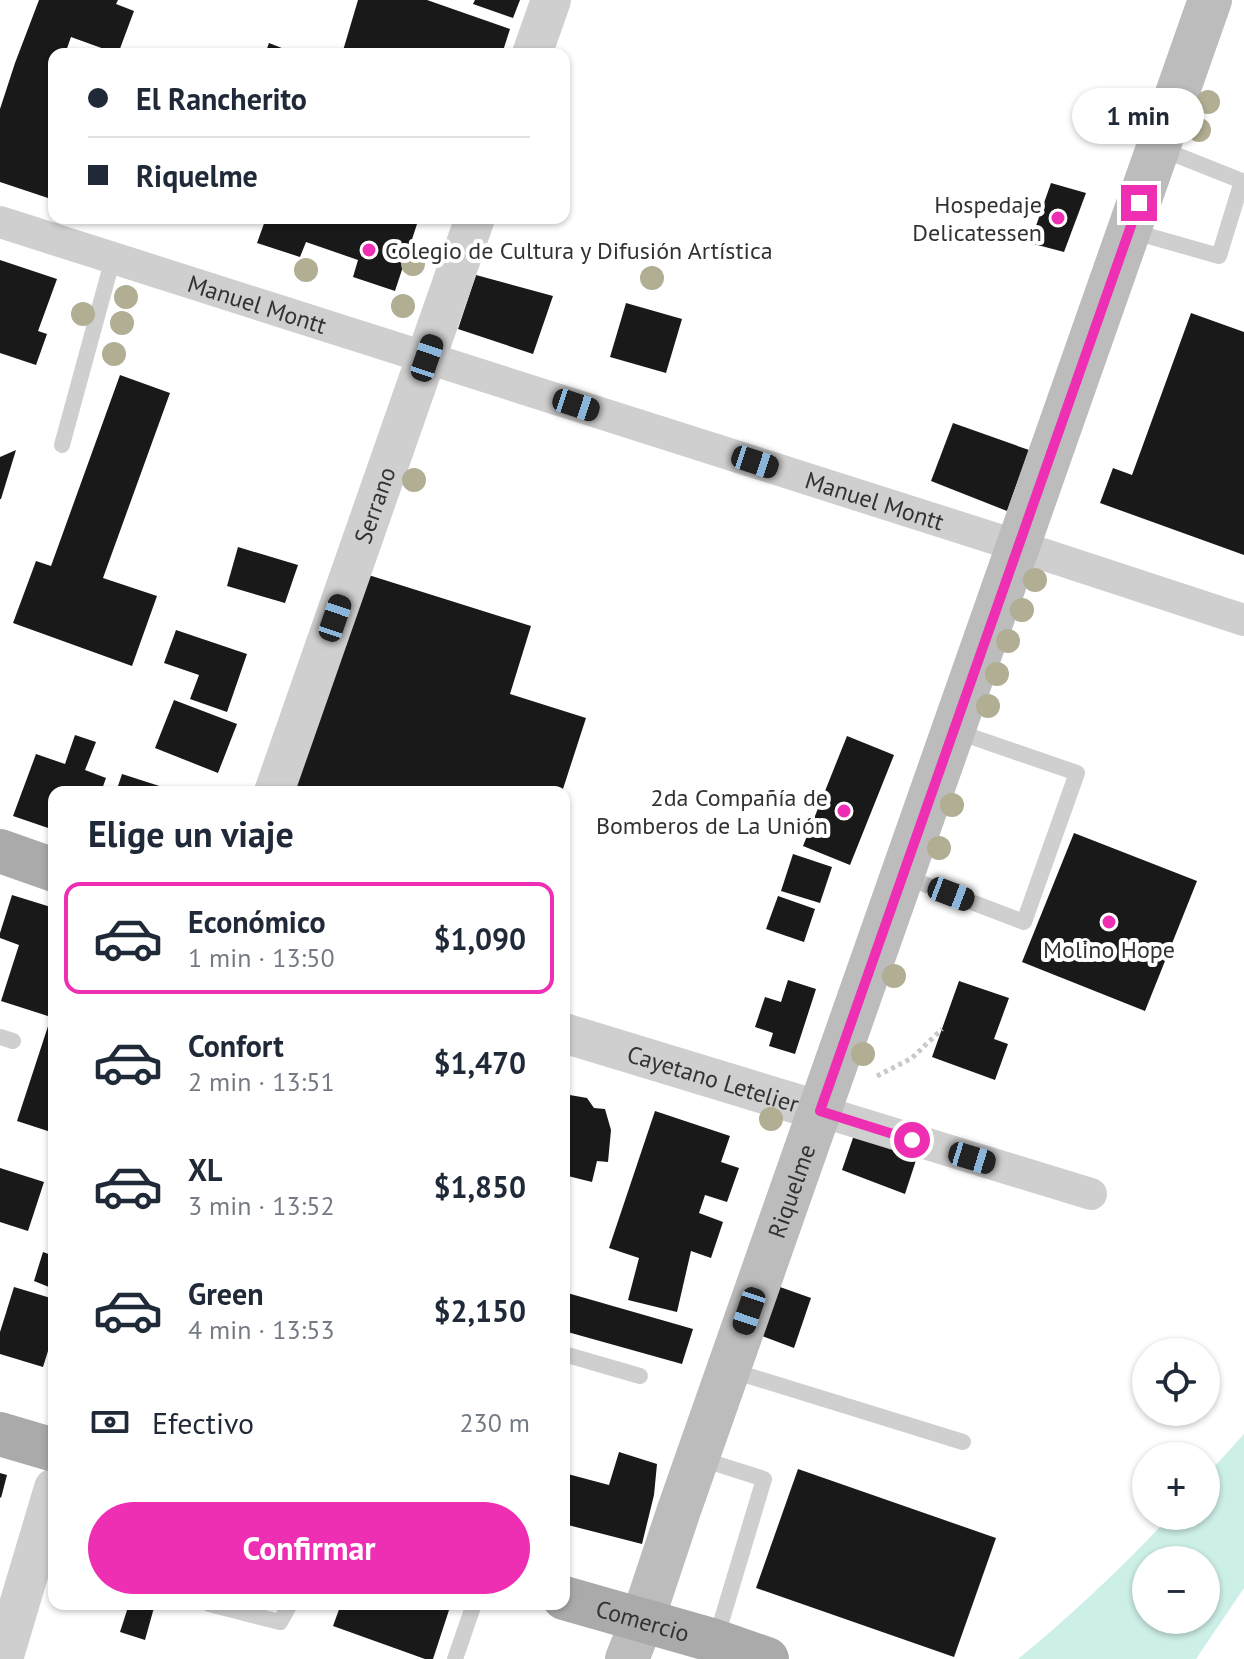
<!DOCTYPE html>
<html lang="es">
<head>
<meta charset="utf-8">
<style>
	:root { --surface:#fff; --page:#f2f2f3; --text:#1f2937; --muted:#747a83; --line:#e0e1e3; --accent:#ee2eb3 }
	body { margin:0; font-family:"PT Sans",sans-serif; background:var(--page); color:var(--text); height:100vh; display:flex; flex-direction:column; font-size:30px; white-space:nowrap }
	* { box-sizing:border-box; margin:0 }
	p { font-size:26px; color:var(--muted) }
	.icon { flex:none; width:44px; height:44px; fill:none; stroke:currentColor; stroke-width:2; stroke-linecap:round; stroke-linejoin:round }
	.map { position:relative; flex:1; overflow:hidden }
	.drawer { position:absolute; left:48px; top:786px; width:522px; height:824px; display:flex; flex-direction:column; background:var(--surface); border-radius:16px; box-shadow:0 2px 6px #0004 }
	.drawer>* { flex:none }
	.guide { position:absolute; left:48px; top:48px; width:522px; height:176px; border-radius:16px; box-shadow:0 2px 6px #0004; display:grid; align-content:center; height:176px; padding:0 40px; background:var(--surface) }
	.fabs { position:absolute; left:1132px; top:1338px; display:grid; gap:16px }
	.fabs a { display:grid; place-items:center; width:88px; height:88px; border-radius:50%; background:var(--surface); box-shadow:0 2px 6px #0004; font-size:40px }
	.end { position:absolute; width:36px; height:36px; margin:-18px; border:10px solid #ee2eb3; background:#fff; box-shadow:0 0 0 4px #fff }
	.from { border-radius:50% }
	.bubble { position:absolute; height:56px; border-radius:28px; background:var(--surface); box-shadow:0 2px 6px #0004; font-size:26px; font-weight:800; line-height:56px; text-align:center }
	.car { position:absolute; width:24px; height:48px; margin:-24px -12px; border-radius:10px; box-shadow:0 0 6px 2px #0007; background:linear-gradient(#222 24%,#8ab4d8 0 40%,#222 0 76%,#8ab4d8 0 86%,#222 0) }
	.guide b { display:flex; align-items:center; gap:28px; height:76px; font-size:30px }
	.guide b+b { border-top:2px solid var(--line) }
	.guide i { width:20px; height:20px; background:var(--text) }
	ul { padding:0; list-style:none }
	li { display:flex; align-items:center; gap:24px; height:112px; margin:0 16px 12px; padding:0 24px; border:4px solid transparent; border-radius:16px }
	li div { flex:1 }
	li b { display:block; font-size:30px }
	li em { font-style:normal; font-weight:800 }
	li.on { border-color:var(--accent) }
	li>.icon { width:72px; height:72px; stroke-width:1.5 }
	h2 { padding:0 40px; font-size:36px; line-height:96px }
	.pay { display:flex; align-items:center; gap:20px; height:88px; padding:0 40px; font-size:30px }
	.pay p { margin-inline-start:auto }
	.primary-button { display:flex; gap:16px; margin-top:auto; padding:16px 40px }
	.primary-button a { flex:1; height:92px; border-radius:48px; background:var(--accent); color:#fff; font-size:32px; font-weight:800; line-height:92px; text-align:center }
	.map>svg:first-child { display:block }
</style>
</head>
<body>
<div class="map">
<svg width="1244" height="1659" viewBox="0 0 1244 1659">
	<rect width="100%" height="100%" fill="#fff"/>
	<path fill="#ccefe7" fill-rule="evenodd" d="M1244 1434V1588L1196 1659H1018C1072 1615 1123 1567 1170 1516H1206V1476ZM1146 1560H1206V1620H1146Z"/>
	<g fill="#191919">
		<path d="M39 0H118L116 4 134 11 118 54 71 37 65 54H54V129L51 136 54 137V200L0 182V109L15 63Z"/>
		<path d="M358 0H427L510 29 502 54H342Z"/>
		<path d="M475 0H520L513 18 473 4Z"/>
		<path d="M269 43 297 54H265Z"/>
		<path d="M1051 183 1086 193 1064 252 1030 243Z"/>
		<path d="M266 218H419L395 291 353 277 358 260 306 242 300 257 257 243Z"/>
		<path d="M0 260 57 279 38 331 47 334 36 365 0 353Z"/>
		<path d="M476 275 553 296 533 354 458 329Z"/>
		<path d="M626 303 682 319 666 373 610 357Z"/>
		<path d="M1191 313 1244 332V555L1100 503 1113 468 1132 475Z"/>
		<path d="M120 375 170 393 103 578 157 596 132 666 13 623 36 561 51 566Z"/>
		<path d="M953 423 1029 450 1007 511 931 481Z"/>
		<path d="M16 450 1 499H0V457Z"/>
		<path d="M238 547 298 565 285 603 227 586Z"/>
		<path d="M359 572 531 626 510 694 586 718 562 792H290Z"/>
		<path d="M176 630 247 654 227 712 190 699 199 675 164 663Z"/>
		<path d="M174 700 237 724 218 773 155 748Z"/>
		<path d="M75 735 96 742 85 770 106 778 101 792H54V830L13 816 36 754 65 764Z"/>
		<path d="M847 736 894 755 850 865 803 846Z"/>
		<path d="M122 774 175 791V792H116Z"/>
		<path d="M1074 833 1197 881 1145 1011 1022 962Z"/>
		<path d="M793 854 832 867 820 903 781 891Z"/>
		<path d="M12 895 54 908V1133L17 1121 51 1017 1 1001 19 945 0 938V933Z"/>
		<path d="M778 896 815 909 804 942 766 929Z"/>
		<path d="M788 980 816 989 795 1054 769 1046 773 1033 755 1027 765 997 781 1002Z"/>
		<path d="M959 981 1009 998 994 1039 1008 1044 995 1080 932 1057Z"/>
		<path d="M564 1094 587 1098 594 1108 605 1109 611 1130 608 1162 597 1161 592 1182 564 1175Z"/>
		<path d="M655 1111 730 1136 721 1162 739 1168 727 1202 705 1195 699 1213 723 1222 711 1258 691 1251 677 1312 628 1300 639 1258 609 1248Z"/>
		<path d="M855 1132 918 1154 905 1194 842 1170Z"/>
		<path d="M0 1168 44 1182 28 1231 0 1222Z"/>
		<path d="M43 1252 54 1256V1289L34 1281Z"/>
		<path d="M14 1287 54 1299V1332L43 1367 0 1354V1332Z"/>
		<path d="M780 1287 811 1298 794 1348 762 1336Z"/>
		<path d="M564 1292 693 1329 682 1364 564 1331Z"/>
		<path d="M619 1452 657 1464 654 1495 642 1544 564 1524V1473L609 1485Z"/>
		<path d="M798 1469 996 1538 954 1657 756 1588Z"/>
		<path d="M0 1473 7 1475 1 1498 0 1497Z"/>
		<path d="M129 1604H155L145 1640 120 1632Z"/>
		<path d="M341 1604H451L433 1659H425L333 1626Z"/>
	</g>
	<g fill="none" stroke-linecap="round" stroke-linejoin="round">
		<path stroke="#c9c9c9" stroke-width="5" stroke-dasharray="4 4" stroke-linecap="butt" d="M877 1076 912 1058 942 1029"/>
		<g stroke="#cfcfcf" stroke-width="16">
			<path d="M1131 231 1219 256 1242 181 1159 148"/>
			<path d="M62 445 113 258"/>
			<path d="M903 876 1024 922 1077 773 955 731"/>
			<path d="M0 1037 13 1041"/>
			<path d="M564 1354 640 1376"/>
			<path d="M730 1370 963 1442"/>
			<path d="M698 1458 764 1479 716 1639"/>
			<path d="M209 1604 280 1622 290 1604"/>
			<path d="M455 1659 474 1604"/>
		</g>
		<g stroke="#cfcfcf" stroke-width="32">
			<path id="s1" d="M0 222 1018 546 1244 620"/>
			<path d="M820 1111 1091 1194"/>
		</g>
		<g stroke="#cfcfcf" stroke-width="40">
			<path d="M532 54 551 0"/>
			<path id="s2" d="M274 792 475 218"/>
			<path id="s3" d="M564 1033 820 1111"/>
			<path d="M3 1659 54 1488"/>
		</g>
		<path stroke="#bcbcbc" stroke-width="44" id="s4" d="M627 1659 642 1621 679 1510 1210 0"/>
		<g stroke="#aaa" stroke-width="44">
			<path d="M0 851 54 870"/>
			<path d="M0 1434 54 1450"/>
			<path id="s5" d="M564 1598 715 1641 767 1659"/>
		</g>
	</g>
	<g fill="#b1ae94">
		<circle cx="1208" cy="102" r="12"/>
		<circle cx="1199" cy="130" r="12"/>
		<circle cx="413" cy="264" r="12"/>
		<circle cx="306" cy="270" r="12"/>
		<circle cx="652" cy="278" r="12"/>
		<circle cx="126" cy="297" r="12"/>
		<circle cx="403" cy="306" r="12"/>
		<circle cx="83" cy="314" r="12"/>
		<circle cx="122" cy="323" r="12"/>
		<circle cx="114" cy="354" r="12"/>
		<circle cx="414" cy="480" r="12"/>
		<circle cx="1035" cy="580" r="12"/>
		<circle cx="1022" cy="610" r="12"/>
		<circle cx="1008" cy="641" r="12"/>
		<circle cx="997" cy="674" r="12"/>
		<circle cx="988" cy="706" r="12"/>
		<circle cx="952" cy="805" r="12"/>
		<circle cx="939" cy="848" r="12"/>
		<circle cx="894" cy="976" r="12"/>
		<circle cx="863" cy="1054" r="12"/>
		<circle cx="771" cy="1119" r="12"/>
	</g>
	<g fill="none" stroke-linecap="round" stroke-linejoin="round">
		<path stroke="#ee2eb3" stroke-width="10" d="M912 1140 820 1111 1139 203"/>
	</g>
	<g fill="#ee2eb3" stroke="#fff" stroke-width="3">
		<circle cx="1058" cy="218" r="8"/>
		<circle cx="369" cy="250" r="8"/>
		<circle cx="844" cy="811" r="8"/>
		<circle cx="1109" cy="922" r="8"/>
	</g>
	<g text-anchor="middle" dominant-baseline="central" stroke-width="8" stroke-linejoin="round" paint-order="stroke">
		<g font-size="24" fill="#323232" stroke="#fff" text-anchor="end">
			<text x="1042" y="204">Hospedaje<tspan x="1042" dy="28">Delicatessen</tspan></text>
			<text x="385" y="250" text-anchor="start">Colegio de Cultura y Difusión Artística</text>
			<text x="828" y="797">2da Compañía de<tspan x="828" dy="28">Bomberos de La Unión</tspan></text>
			<text x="1109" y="949" text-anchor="middle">Molino Hope</text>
		</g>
		<g font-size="24" fill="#323232" stroke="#fff">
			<text stroke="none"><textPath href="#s1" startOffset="270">Manuel Montt</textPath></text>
			<text stroke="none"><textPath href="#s1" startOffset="918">Manuel Montt</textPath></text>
			<text stroke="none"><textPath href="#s2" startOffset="304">Serrano</textPath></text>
			<text stroke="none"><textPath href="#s3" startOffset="156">Cayetano Letelier</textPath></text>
			<text stroke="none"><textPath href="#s4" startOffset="496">Riquelme</textPath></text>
			<text stroke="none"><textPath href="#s5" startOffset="82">Comercio</textPath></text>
		</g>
	</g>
</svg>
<div class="fabs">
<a><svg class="icon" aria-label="locate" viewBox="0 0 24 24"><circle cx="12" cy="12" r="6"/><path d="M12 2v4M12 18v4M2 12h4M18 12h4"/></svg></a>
<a>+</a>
<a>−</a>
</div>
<i class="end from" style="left:912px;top:1140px"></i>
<i class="end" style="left:1139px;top:203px"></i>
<div class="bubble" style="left:1072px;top:88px;width:132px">1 min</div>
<i class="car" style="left:427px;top:358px;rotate:19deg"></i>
<i class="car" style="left:576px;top:405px;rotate:108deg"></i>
<i class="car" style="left:755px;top:462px;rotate:108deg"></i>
<i class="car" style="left:335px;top:618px;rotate:19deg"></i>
<i class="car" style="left:951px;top:894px;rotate:111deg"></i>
<i class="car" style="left:972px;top:1158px;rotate:107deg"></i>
<i class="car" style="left:749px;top:1311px;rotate:199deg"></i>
<div class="guide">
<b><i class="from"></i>El Rancherito</b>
<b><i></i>Riquelme</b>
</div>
<section class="drawer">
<h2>Elige un viaje</h2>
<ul>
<li class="on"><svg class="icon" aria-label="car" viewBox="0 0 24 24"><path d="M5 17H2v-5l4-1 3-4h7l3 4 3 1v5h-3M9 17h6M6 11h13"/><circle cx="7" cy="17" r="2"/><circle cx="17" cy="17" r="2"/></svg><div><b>Económico</b><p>1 min · 13:50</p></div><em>$1,090</em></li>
<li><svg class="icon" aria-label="car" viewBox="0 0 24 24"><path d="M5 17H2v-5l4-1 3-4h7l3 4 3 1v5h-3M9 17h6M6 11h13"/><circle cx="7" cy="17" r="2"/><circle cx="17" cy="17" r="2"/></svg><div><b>Confort</b><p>2 min · 13:51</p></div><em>$1,470</em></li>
<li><svg class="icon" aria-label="car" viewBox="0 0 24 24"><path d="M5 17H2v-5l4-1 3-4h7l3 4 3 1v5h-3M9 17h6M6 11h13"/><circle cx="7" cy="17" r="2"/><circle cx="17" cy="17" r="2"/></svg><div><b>XL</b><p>3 min · 13:52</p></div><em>$1,850</em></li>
<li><svg class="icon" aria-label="car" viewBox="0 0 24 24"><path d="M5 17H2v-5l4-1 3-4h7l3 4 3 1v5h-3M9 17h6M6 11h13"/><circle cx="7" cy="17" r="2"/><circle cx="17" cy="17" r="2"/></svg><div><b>Green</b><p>4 min · 13:53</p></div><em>$2,150</em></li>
</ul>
<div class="pay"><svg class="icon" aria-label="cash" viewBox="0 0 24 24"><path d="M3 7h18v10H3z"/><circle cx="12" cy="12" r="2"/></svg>Efectivo<p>230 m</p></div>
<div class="primary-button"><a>Confirmar</a></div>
</section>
</div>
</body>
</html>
